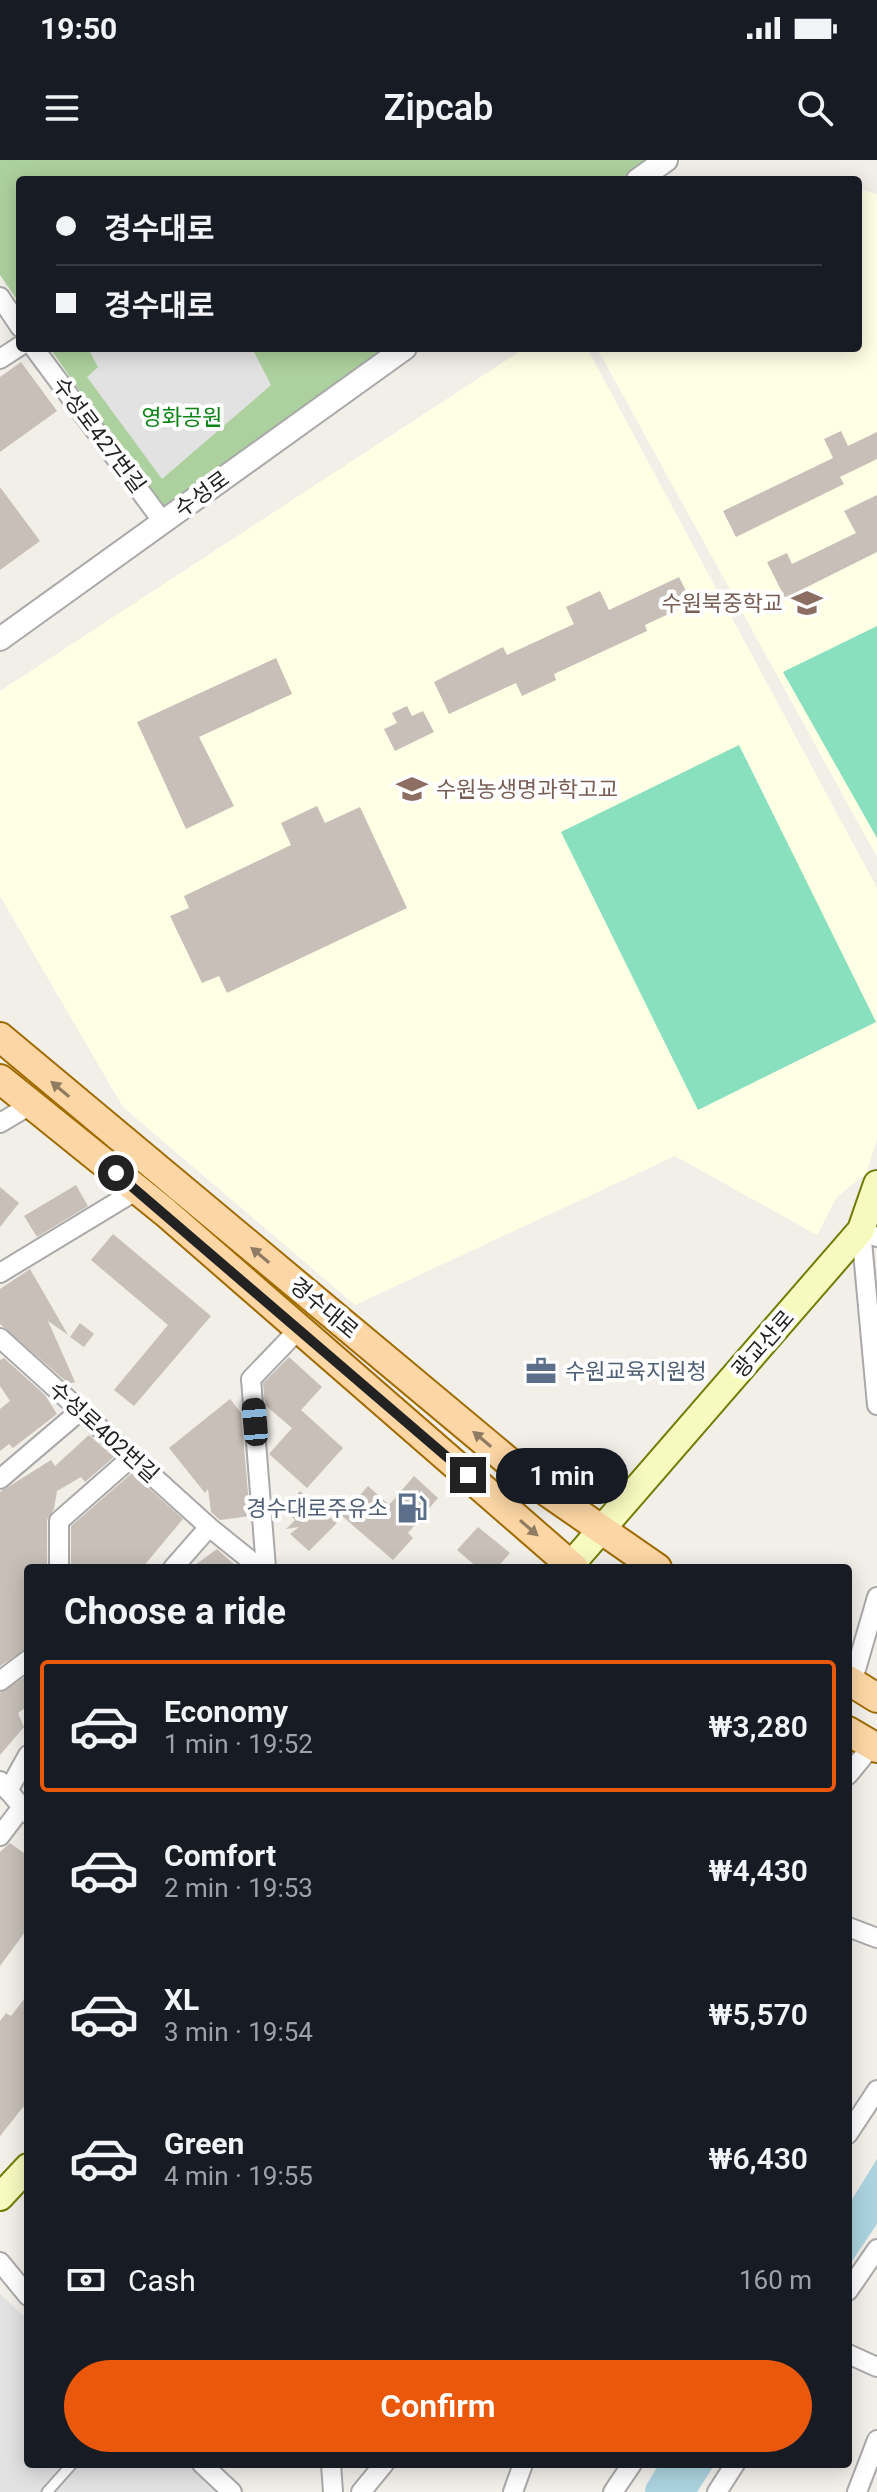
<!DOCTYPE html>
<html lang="en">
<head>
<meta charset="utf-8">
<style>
	:root { --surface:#171b24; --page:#242831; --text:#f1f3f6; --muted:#9ea1a6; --line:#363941; --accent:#ea580c }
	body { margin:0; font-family:Roboto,"Noto Sans KR",sans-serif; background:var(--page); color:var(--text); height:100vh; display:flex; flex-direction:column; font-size:30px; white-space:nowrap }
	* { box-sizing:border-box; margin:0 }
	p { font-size:26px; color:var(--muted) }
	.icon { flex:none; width:44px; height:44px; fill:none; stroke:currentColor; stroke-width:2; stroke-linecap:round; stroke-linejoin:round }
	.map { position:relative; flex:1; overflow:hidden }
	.panel { position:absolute; left:24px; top:1404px; width:828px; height:904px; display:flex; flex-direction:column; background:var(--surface); border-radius:8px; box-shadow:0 4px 20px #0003 }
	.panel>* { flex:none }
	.hud { position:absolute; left:16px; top:16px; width:846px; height:176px; border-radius:8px; box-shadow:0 4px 20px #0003; display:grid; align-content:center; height:176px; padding:0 40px; background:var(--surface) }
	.end { position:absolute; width:36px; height:36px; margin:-18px; border:10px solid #222; background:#fff; box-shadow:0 0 0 4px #fff }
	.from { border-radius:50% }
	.bubble { position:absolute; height:56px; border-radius:28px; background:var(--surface); box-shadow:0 4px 20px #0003; font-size:26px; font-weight:600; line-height:56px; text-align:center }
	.car { position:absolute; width:24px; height:48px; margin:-24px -12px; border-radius:10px; box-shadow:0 0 6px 2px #0007; background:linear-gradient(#222 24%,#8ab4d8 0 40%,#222 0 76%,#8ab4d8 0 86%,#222 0) }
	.hud b { display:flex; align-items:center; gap:28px; height:76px; font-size:30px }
	.hud b+b { border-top:2px solid var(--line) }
	.hud i { width:20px; height:20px; background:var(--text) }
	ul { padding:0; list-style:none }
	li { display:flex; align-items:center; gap:24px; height:132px; margin:0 16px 12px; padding:0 24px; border:4px solid transparent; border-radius:8px }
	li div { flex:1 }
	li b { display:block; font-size:30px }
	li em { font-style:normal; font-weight:600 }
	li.current { border-color:var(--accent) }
	li>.icon { width:72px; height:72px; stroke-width:1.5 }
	h2 { padding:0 40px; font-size:36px; line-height:96px }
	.pay { display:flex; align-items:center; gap:20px; height:88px; padding:0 40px; font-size:30px }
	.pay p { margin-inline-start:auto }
	.button { display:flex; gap:16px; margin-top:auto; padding:16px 40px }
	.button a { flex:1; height:92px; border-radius:48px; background:var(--accent); color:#fff; font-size:32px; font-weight:600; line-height:92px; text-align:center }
	.status { display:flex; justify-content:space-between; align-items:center; height:56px; padding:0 40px; background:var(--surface); direction:ltr }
	.status svg { height:22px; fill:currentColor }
	header { display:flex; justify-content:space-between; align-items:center; height:104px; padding:0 40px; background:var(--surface); font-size:36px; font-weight:600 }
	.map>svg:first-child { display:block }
</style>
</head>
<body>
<div class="status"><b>19:50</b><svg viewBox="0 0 49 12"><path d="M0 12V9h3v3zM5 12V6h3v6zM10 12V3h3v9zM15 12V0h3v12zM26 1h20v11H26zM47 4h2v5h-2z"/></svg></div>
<header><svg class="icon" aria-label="menu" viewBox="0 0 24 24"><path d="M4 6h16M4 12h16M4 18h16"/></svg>Zipcab<svg class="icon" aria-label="search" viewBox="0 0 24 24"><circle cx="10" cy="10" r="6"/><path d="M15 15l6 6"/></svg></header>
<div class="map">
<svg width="877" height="2332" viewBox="0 0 877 2332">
	<rect width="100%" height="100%" fill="#f2efe9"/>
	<g fill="#ffffe5">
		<path d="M858 29 877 34V697L597 188H858Z"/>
		<path d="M525 188H587L877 728V979L866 1014 837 1037 817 1075 675 996 355 1145 123 947 0 736V531Z"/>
	</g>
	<g fill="#add19e">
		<path d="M0 0H647L620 20H20V144L0 115Z"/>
		<path d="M50 188H392L165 355Z"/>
	</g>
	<g fill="#88e0be">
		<path d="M877 466V678L783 512Z"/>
		<path d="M739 585 876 862 698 950 561 672Z"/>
	</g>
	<g fill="#e2e2e2">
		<path d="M88 188H252L271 225 162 319 87 217 98 207Z"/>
		<path d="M0 2134 28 2160V2304H187L217 2332H0Z"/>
	</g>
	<g fill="#aad3df">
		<path d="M877 1999V2064L848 2107V2046Z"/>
		<path d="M687 2304H715L697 2332H669Z"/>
	</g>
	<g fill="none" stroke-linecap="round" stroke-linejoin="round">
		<path stroke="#aad3df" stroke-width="34" d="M662 2332 679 2304"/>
	</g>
	<g fill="#c7bfb8">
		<path d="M21 202 57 251 0 292V217Z"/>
		<path d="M841 271 848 286 877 272V299L840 317 844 324 736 377 723 351 833 298 824 279Z"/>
		<path d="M0 327 40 381 0 410Z"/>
		<path d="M877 335V392L785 438 767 402 787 393 792 404 856 373 844 351Z"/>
		<path d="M679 417 692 443 645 465 647 471 554 514 556 520 522 536 516 523 449 554 434 522 503 487 507 495 574 464 566 447 600 431 609 450Z"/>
		<path d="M276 498 292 534 199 577 234 646 186 669 137 562Z"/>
		<path d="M407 546 412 556 423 551 434 572 395 591 384 569 397 563 392 553Z"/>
		<path d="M317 646 325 663 360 647 407 748 227 833 219 816 202 823 170 756 189 748 184 736 291 685 281 663Z"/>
		<path d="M76 1025 88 1046 37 1077 24 1056Z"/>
		<path d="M0 1027 19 1043 0 1067Z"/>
		<path d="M113 1074 211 1156 134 1246 114 1230 168 1165 91 1100Z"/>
		<path d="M30 1109 68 1175 48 1161 75 1222 69 1224 0 1164V1129Z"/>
		<path d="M80 1163 94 1174 84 1187 70 1177Z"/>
		<path d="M289 1197 322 1227 301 1250 343 1288 307 1328 269 1294 292 1268 265 1245 263 1223Z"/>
		<path d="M4 1198 45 1235 57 1254 13 1288 9 1284 0 1291V1249L10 1241 0 1226V1200Z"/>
		<path d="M230 1239 241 1253 250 1356 220 1360 211 1352 208 1329 205 1333 169 1288Z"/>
		<path d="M89 1275 114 1297 85 1322 81 1317 57 1331 54 1349 47 1360V1406L28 1408V1488L0 1506V1332L51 1300 55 1306Z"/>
		<path d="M132 1313 183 1359 142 1408H71V1366Z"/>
		<path d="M414 1316 438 1338 408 1373 413 1378 393 1400 342 1356 368 1326 389 1345Z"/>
		<path d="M300 1331 337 1363 309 1391 290 1374 299 1367 286 1369 295 1360 284 1349Z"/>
		<path d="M478 1367 510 1393 497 1408H478L457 1390Z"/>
		<path d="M217 1389 238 1408H191Z"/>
		<path d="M28 1515V1546L18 1553 24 1567 0 1595V1533Z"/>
		<path d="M10 1683 28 1696V1768L0 1806V1692Z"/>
		<path d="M28 1834V1941L0 1976V1861L6 1853 11 1856Z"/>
	</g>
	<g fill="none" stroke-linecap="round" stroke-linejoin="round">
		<g stroke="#a9a9a9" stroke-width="13">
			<path id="service" d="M47 2332 72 2304"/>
		</g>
		<g stroke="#a9a9a9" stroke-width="22">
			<g id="minor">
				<path d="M0 137 20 167"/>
				<path d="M34 188 163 362"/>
				<path d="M0 199 20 186"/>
				<path d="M0 963 32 944"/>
				<path d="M877 1077 861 1070 877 1245"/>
				<path d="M0 1113 137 1030"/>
				<path d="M0 1178 209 1367 260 1408"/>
				<path d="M0 1319 80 1251"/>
				<path d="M59 1408V1361L132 1297"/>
				<path d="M173 1408 209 1367"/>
				<path d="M266 1408 251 1219 299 1169"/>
				<path d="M0 1521 28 1500"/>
				<path d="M852 1523 877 1437"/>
				<path d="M848 1615 872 1586"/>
				<path d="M0 1621 28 1654"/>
				<path d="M8 1631 28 1595"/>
				<path d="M0 1676 22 1647"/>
				<path d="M848 1767 877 1778"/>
				<path d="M848 1974 877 1930"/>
				<path d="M0 2102 28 2136"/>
				<path d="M848 2131 877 2089"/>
				<path d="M848 2194 877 2207"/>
				<path d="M202 2304 232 2332"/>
				<path d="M331 2304 333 2332"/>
				<path d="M361 2332 384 2304"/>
				<path d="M513 2332 523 2304"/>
				<path d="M613 2332 632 2304"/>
				<path d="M717 2332 735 2304"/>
				<path d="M857 2332 877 2280"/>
			</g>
		</g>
		<g stroke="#a9a9a9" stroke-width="26">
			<g id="tertiary">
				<path d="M638 20 666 0"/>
				<path d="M0 479 405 188"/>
			</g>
		</g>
		<g stroke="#707d05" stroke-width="30">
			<g id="secondary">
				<path d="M568 1408 861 1070 877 1024"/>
				<path d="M0 2037 28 2007"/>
			</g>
		</g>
		<g stroke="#a06b00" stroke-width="32">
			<g id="primary">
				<path d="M0 877 533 1322 657 1408"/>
				<path d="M0 919 165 1052 574 1408"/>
				<path d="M848 1520 877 1538"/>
				<path d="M848 1571 877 1588"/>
			</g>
		</g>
		<use href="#service" stroke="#fff" stroke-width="9"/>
		<use href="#minor" stroke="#fff" stroke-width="18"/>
		<use href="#tertiary" stroke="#fff" stroke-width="22"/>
		<use href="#secondary" stroke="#f7fabf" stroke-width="26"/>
		<use href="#primary" stroke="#fcd6a4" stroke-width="28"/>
	</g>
	<defs><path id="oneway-solid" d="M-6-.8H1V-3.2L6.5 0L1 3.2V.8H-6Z" transform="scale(2)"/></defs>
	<g fill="#8f7c63">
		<use href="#oneway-solid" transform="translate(60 929) rotate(-140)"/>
		<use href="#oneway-solid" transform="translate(260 1095) rotate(-140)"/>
		<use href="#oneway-solid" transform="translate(482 1279) rotate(-140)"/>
		<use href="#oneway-solid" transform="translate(529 1368) rotate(41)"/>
	</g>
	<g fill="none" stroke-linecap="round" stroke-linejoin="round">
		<path stroke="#222" stroke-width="10" d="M116 1013 468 1315"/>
	</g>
	<defs>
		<g id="school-bare" transform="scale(2.4)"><path d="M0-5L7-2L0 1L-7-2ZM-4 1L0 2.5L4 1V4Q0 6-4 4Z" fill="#8d6e63" stroke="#fff" stroke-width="2.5" paint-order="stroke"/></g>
		<g id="office-bare" transform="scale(2.4)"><path d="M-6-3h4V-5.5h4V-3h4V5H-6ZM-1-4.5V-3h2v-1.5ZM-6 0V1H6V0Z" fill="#5c6f8a" stroke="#fff" stroke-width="2.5" paint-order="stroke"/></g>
		<g id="fuel-bare" transform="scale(2.4)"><path d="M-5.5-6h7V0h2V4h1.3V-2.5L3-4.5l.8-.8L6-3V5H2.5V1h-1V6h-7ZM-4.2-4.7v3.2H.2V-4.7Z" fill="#5c6f8a" stroke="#fff" stroke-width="2.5" paint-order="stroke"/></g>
	</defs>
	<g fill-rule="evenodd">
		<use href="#school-bare" x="807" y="443"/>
		<use href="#school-bare" x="412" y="629"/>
		<use href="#office-bare" x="541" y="1211"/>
		<use href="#fuel-bare" x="412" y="1348"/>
	</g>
	<g text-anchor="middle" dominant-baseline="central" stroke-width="8" stroke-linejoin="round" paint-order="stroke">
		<g font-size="22" fill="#0c8416" stroke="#fff">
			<text x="182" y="257">영화공원</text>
		</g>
		<g font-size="22" fill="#222" stroke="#fff">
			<text transform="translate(99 275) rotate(53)">수성로427번길</text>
			<text transform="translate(202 334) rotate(-36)">수성로</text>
			<text transform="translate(324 1148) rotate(40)">경수대로</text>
			<text transform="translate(763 1184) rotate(-49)">광교산로</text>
			<text transform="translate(104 1272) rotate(42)">수성로402번길</text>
		</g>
		<g font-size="22" fill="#785e54" stroke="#fff" text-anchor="end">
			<text x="783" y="443">수원북중학교</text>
			<text x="436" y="629" text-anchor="start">수원농생명과학고교</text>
		</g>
		<g font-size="22" fill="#4e5e75" stroke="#fff" text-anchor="start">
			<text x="565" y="1211">수원교육지원청</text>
			<text x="388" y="1348" text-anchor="end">경수대로주유소</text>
		</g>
	</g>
</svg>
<i class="end from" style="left:116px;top:1013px"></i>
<i class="end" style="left:468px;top:1315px"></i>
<div class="bubble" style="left:496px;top:1288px;width:132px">1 min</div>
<i class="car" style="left:255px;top:1262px;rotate:355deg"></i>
<div class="hud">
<b><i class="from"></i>경수대로</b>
<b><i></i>경수대로</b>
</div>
<section class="panel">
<h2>Choose a ride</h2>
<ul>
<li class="current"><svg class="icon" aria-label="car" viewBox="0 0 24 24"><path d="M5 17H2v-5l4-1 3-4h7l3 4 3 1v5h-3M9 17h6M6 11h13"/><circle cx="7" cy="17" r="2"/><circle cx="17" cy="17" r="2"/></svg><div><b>Economy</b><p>1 min · 19:52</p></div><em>₩3,280</em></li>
<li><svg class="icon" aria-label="car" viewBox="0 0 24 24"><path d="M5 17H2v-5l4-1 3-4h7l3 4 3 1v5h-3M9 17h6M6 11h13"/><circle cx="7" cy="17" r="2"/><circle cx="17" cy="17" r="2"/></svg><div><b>Comfort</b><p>2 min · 19:53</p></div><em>₩4,430</em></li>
<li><svg class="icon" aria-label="car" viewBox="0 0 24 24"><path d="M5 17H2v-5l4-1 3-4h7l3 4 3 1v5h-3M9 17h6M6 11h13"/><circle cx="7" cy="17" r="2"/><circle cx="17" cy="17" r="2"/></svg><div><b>XL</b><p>3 min · 19:54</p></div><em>₩5,570</em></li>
<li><svg class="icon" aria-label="car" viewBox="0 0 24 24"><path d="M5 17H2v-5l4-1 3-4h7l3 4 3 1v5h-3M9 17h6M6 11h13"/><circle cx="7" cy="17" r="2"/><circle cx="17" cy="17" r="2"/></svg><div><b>Green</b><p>4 min · 19:55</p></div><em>₩6,430</em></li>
</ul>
<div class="pay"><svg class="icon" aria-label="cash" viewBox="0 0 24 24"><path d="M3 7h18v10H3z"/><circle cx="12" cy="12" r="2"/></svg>Cash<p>160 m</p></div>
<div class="button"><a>Confirm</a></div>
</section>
</div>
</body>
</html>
